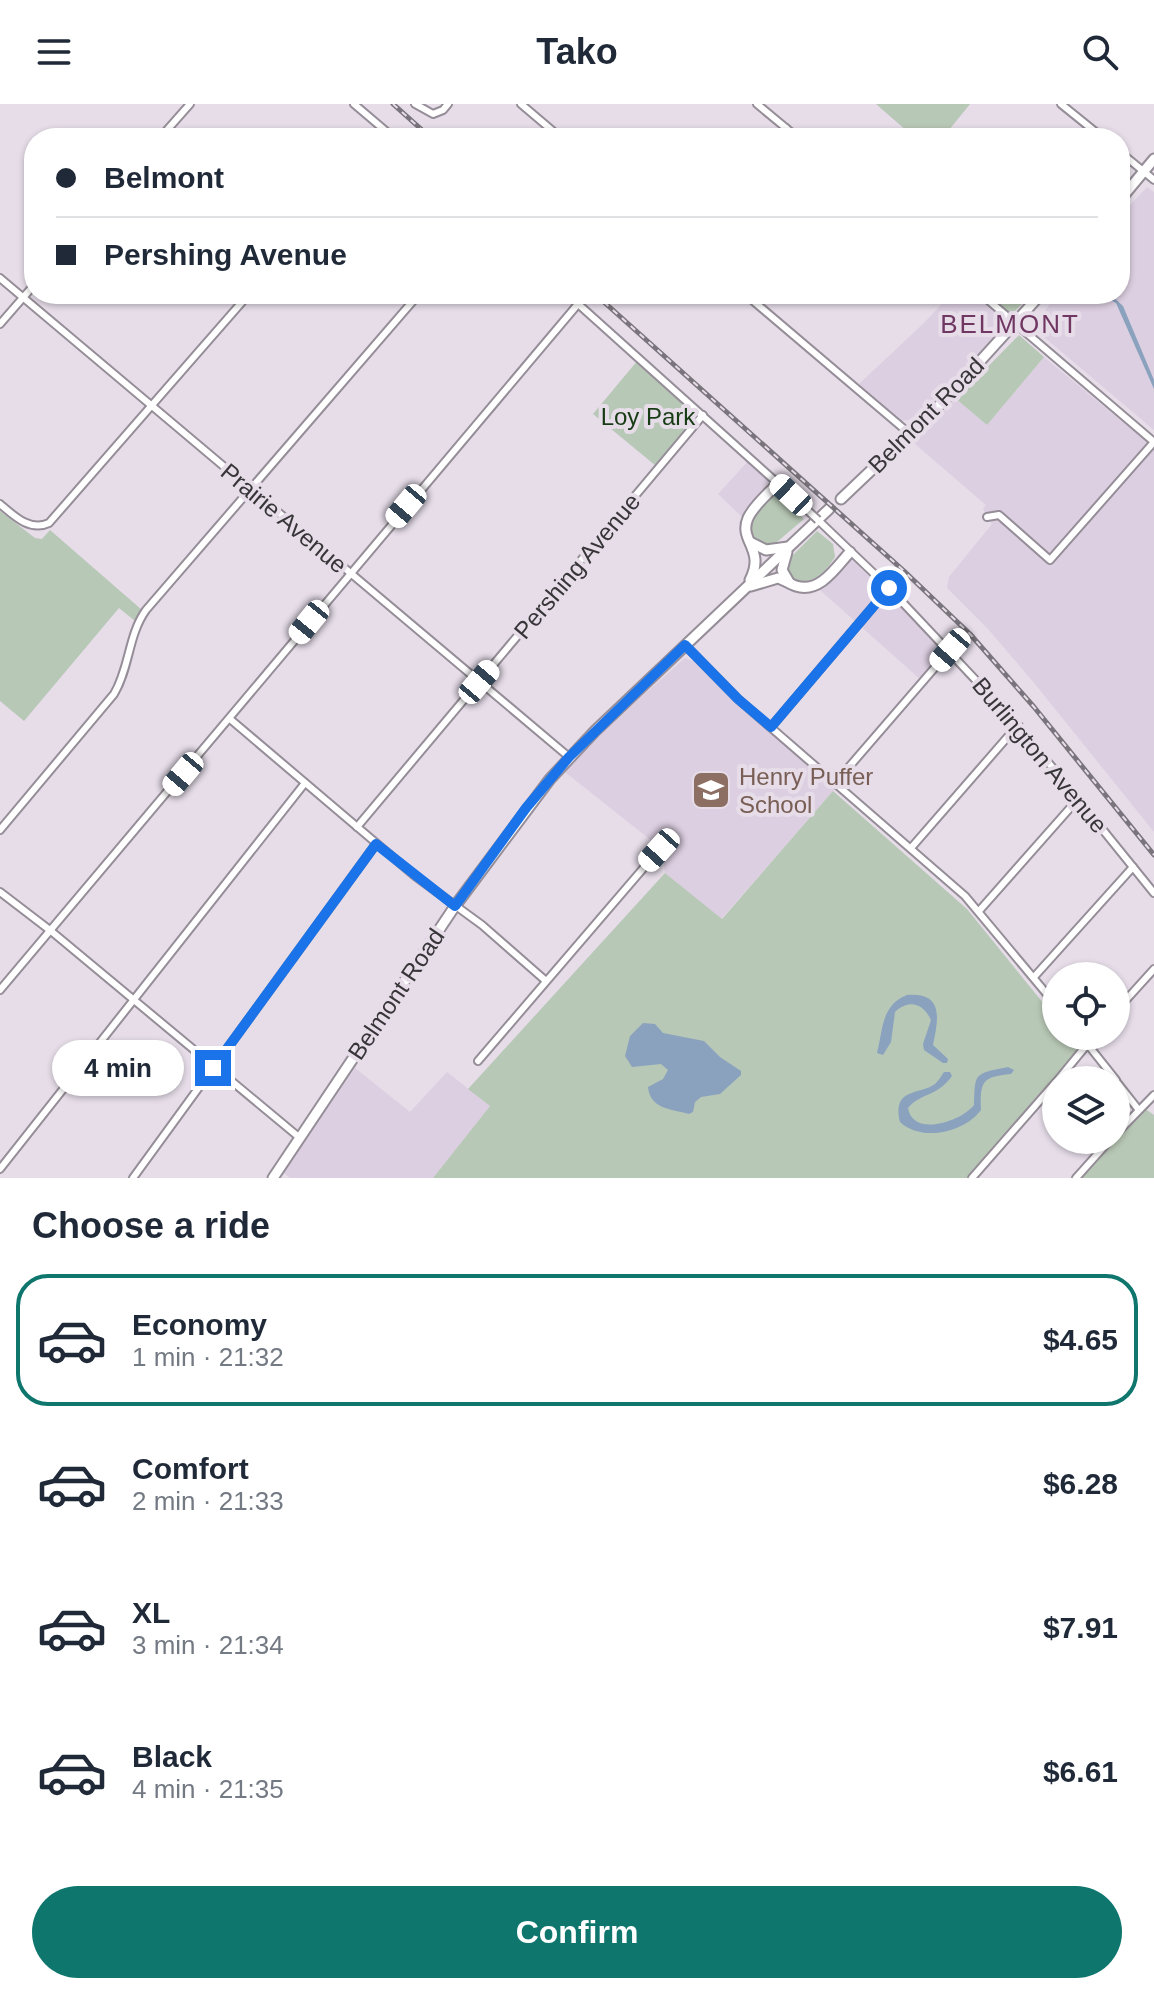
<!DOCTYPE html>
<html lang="en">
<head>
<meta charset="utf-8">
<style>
	:root { --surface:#fff; --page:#f2f2f3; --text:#1f2937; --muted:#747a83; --line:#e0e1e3; --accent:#0f766e }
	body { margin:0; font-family:Helvetica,sans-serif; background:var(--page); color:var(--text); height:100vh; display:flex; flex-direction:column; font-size:30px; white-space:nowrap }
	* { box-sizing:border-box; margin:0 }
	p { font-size:26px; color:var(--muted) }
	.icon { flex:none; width:44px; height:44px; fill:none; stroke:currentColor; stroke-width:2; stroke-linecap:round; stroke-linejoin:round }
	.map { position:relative; height:1074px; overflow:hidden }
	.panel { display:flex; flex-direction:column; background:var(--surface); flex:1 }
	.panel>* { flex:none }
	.top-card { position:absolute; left:24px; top:24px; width:1106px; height:176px; border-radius:32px; box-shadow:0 2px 6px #0004; display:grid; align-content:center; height:176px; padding:0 32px; background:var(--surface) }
	.tools { position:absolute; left:1042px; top:858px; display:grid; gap:16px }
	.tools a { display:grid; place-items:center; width:88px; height:88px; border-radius:50%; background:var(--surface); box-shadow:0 2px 6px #0004; font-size:40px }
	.end { position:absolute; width:36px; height:36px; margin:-18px; border:10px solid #1a73e8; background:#fff; box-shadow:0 0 0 4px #fff }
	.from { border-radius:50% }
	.bubble { position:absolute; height:56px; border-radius:28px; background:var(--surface); box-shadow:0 2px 6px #0004; font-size:26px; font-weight:700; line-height:56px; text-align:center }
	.car { position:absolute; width:24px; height:48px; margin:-24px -12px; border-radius:10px; box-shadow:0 0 6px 2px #0007; background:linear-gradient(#fff 24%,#345 0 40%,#fff 0 76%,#345 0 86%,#fff 0) }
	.top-card b { display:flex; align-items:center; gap:28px; height:76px; font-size:30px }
	.top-card b+b { border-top:2px solid var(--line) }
	.top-card i { width:20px; height:20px; background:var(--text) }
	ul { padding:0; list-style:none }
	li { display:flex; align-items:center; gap:24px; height:132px; margin:0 16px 12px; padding:0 16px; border:4px solid transparent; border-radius:32px }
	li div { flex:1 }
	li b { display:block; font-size:30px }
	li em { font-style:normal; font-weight:700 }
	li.current { border-color:var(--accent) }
	li>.icon { width:72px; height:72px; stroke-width:1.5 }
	h2 { padding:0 32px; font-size:36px; line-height:96px }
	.button { display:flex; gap:16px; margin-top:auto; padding:16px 32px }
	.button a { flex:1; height:92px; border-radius:48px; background:var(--accent); color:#fff; font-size:32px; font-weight:700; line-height:92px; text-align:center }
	header { display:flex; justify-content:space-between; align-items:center; height:104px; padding:0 32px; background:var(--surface); font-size:36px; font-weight:700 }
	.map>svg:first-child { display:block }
</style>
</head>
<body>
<header><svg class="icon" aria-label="menu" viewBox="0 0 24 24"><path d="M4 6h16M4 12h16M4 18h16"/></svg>Tako<svg class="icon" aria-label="search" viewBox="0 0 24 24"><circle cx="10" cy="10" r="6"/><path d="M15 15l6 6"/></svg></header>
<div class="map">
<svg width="1154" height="1074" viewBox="0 0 1154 1074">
	<rect width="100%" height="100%" fill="#e6dde9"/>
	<g fill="#dccfe1">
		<path d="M1147 83 1154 88V326L1037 227 1036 219 1057 190H1120V112Z"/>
		<path d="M951 190H976L1005 215 1006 222 914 315 901 317 859 280 924 219Z"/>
		<path d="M1044 253 1154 344V728L1035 580 988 525 947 484 949 473 992 420 983 405 986 401 915 340 914 336 956 295 987 321Z"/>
		<path d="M749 356 770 377 745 405 742 413 718 390Z"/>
		<path d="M850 454 946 547 921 576 820 486Z"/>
		<path d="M685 554 695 558 729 593 835 685 721 815 665 769 662 745 565 668 613 618Z"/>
		<path d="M355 964 410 1008 447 968 490 1002 433 1074H290L284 1069Z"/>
	</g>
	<g fill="#b8c8b6">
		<path d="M876 0H970L945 31 948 34H915Z"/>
		<path d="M985 190H1032L1012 210Z"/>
		<path d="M1019 231 1044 253 987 321 956 295Z"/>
		<path d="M638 256 695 309 691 321 656 362 593 310Z"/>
		<path d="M777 391 804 415 771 443C736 436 751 398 777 391Z"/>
		<path d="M0 407 35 434 42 435 50 426 142 506 135 517 119 504 24 617 0 597Z"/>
		<path d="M817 427 833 440 835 453C824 470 809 485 789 473L785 459Z"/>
		<path d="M833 687 967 805 1056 915V932H1070L1080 945 967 1074H433L490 1002 468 985 665 769 722 815Z"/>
		<path d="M1144 1004 1154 1011V1074H1081Z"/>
	</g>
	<g fill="#8aa2be">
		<path d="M1088 190H1110L1123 202 1154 276V285L1116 199 1105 193Z"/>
		<path d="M907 891C945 888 938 916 933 941L948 955 947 959H943L924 946 923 940 931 916C923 899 909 895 895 908L891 938 883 951 877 949C883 926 881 901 907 891Z"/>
		<path d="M643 919 655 920 663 929 704 937 720 953 741 967V971L720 990 701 993 695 998 693 1008 689 1010C671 1005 650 1005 648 983L663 975 668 966 661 960 632 963 625 952 630 932Z"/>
		<path d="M1008 963 1014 966 1011 970C982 973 980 977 981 1006 964 1029 921 1038 900 1018 892 982 921 992 936 979 939 976 941 972 944 968H950L952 972C937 993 920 989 908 1004 913 1034 962 1017 974 1001 975 968 974 970 1008 963Z"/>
	</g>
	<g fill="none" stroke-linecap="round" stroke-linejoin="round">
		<path stroke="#8aa2be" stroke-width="2" d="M939 34 940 25"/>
		<g stroke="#958d97" stroke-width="10">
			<g id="street">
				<path d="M354 0 394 34"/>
				<path d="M415 0 433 10 443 6 448 0"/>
				<path d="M521 0 561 34"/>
				<path d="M757 0 798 34"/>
				<path d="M1061 0 1103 34"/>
				<path d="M160 34 190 0"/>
				<path d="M778 34 786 24"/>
				<path d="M1120 48 1154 76"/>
				<path d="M0 174 569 653"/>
				<path d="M567 190 804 403"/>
				<path d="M745 190 910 330"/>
				<path d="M981 190 1154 338"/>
				<path d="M0 220 34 181"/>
				<path d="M0 400C14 412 30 428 49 419L249 190"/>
				<path d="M987 413 999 411 1050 456 1154 338"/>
				<path d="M818 416 889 484 1018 621 1154 789"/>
				<path d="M685 541 738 595 965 792 1056 901"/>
				<path d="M230 615 415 772 482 821 546 877"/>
				<path d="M771 623 889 484"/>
				<path d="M836 678 950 546"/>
				<path d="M357 723 703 311"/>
				<path d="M0 726 114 590C130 563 128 531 146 506L419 190"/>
				<path d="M911 744 1018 621"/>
				<path d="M0 788 51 827 300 1034"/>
				<path d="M979 807 1078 695"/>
				<path d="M1034 873 1133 763"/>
				<path d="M0 886 578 200"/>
				<path d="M1116 907 1154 865"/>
				<path d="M1081 932 1116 976"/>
				<path d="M478 957 659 746"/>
				<path d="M1058 976 1094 932"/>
				<path d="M1116 977 1138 1005"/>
				<path d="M1116 1030 1154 991"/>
				<path d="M0 1065 305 679"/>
				<path d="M133 1074 376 740"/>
				<path d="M972 1074 1056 978"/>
				<path d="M1076 1074 1110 1036"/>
			</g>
		</g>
		<g stroke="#958d97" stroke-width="13">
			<g id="secondary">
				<path d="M1120 96 1154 55"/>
				<path d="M841 395 944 297 1041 190"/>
				<path d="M750 438 766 446 788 443"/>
				<path d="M787 448 782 466 789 478"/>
				<path d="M750 476C766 445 738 437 748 414 754 401 769 389 778 379"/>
				<path d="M751 482 778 474C784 476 790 480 796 482 820 490 837 462 850 448"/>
				<path d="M273 1074 455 802 550 675 595 627 829 405"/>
			</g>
		</g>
		<use href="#street" stroke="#fff" stroke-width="6"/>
		<use href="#secondary" stroke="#fff" stroke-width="9"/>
		<g stroke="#7a757c" stroke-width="5">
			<g id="rail">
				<path d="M393 0 431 34"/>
				<path d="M595 190 904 467 970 530 1034 603 1154 751"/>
			</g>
		</g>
		<use href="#rail" stroke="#e6dde9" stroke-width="2" stroke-dasharray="6" stroke-linecap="butt"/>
		<g stroke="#958d97" stroke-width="10" stroke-linecap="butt">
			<path id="street-bridge" d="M804 403 818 416"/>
		</g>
		<use href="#street-bridge" stroke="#fff" stroke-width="6"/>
	</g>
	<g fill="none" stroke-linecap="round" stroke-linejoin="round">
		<path stroke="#1a73e8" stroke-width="10" d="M213 964 376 740 455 802 526 704 569 653 685 541 738 595 771 623 889 484"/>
	</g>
	<defs>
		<g id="school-square" transform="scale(2)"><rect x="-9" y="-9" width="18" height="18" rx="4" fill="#8d6e63" stroke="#e6dde9"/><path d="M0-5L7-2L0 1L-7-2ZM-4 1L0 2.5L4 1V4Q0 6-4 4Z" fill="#fff"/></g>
	</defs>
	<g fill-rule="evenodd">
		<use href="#school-square" x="711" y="686"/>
	</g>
	<g text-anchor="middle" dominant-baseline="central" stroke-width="8" stroke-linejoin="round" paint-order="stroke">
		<g font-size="24" fill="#383539" stroke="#e6dde9">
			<text transform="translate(926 311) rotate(-45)">Belmont Road</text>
			<text transform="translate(284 414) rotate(40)">Prairie Avenue</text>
			<text transform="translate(577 462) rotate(-50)">Pershing Avenue</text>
			<text transform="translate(1040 651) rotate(50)">Burlington Avenue</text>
			<text transform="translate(396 890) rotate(-56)">Belmont Road</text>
		</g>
		<g font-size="24" fill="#173c14" stroke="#e6dde9">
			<text x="648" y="312">Loy Park</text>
		</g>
		<g font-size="24" fill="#785e54" stroke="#e6dde9" text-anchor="start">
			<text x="739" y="672">Henry Puffer<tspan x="739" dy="28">School</tspan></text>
		</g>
		<g font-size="26" letter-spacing="2" fill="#713763" stroke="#e6dde9">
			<text x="1010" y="220">BELMONT</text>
		</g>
	</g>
</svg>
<div class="tools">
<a><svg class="icon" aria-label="locate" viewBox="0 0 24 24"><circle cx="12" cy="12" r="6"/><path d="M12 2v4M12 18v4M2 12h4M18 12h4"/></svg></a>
<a><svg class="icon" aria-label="layers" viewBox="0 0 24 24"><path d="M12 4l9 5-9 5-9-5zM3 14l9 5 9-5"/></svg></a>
</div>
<i class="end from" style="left:889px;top:484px"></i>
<i class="end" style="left:213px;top:964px"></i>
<div class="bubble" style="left:52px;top:936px;width:132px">4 min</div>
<i class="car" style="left:791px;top:391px;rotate:313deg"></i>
<i class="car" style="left:406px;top:402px;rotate:220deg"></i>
<i class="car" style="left:309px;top:518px;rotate:219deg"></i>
<i class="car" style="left:950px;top:546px;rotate:221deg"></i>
<i class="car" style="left:479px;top:578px;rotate:40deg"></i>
<i class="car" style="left:183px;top:670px;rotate:220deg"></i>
<i class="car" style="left:659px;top:746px;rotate:222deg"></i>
<div class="top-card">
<b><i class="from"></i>Belmont</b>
<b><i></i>Pershing Avenue</b>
</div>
</div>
<section class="panel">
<h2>Choose a ride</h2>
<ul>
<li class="current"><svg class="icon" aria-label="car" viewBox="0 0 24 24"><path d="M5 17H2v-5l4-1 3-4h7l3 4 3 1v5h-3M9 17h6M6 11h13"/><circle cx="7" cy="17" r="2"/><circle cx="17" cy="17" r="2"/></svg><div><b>Economy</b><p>1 min · 21:32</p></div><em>$4.65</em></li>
<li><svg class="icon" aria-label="car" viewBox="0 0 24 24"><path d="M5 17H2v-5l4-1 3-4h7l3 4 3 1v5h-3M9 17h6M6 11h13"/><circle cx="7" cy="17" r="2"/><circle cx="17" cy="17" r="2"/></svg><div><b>Comfort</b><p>2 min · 21:33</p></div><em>$6.28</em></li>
<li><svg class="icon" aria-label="car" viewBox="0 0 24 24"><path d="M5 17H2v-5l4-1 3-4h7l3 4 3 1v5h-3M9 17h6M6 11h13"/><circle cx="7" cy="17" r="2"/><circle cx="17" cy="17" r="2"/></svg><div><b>XL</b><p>3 min · 21:34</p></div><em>$7.91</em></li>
<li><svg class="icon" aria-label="car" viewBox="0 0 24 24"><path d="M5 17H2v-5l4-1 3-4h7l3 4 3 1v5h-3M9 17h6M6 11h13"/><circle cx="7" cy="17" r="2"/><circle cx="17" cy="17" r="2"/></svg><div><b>Black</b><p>4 min · 21:35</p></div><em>$6.61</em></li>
</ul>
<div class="button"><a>Confirm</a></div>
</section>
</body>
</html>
